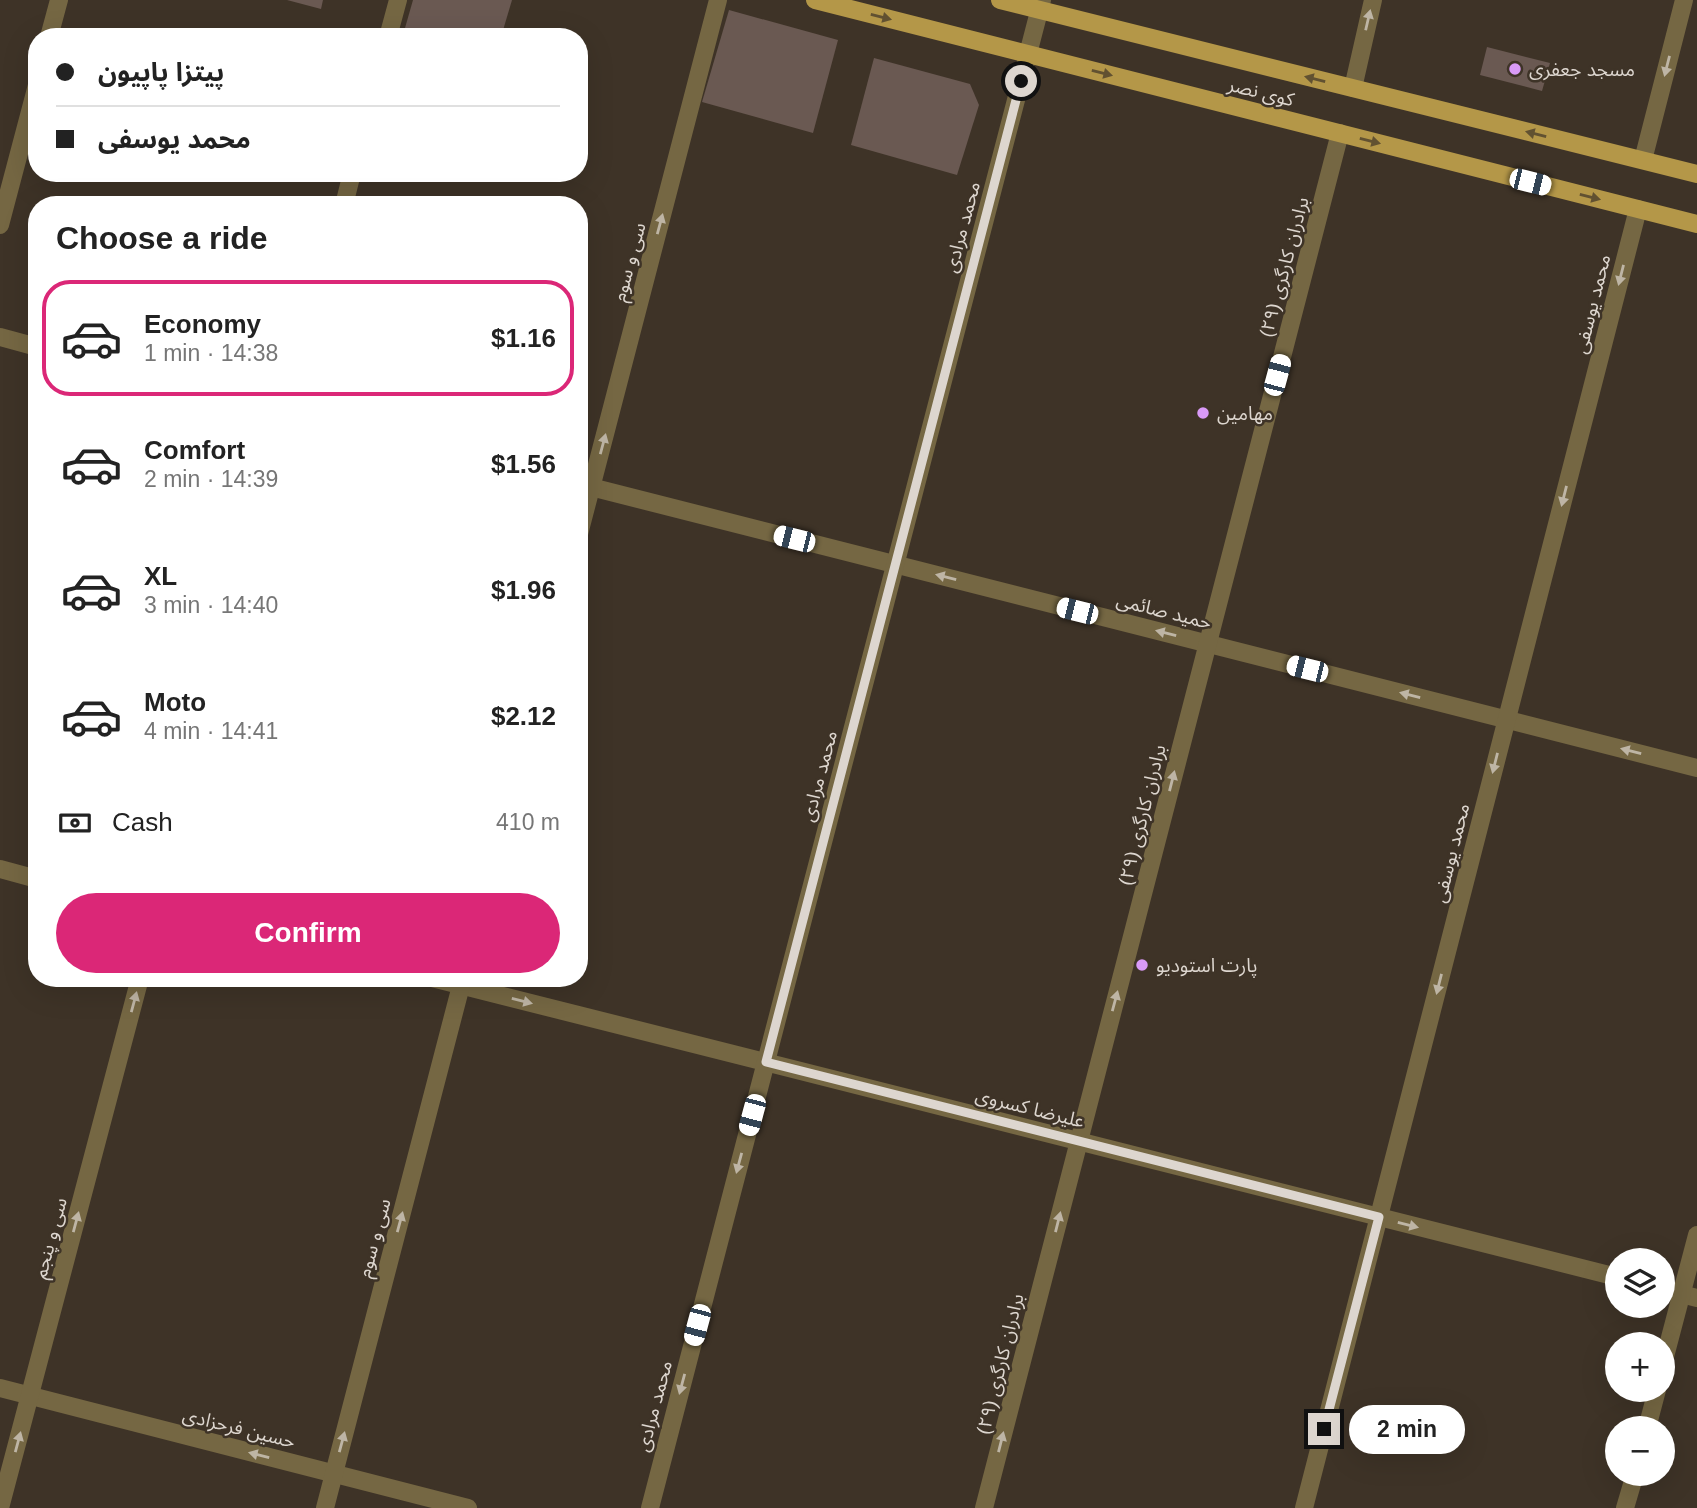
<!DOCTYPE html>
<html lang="en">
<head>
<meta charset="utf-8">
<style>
	:root { --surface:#fff; --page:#f6f6f6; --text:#222; --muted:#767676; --line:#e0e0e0; --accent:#db2777 }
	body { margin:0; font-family:Helvetica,"Noto Sans Arabic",sans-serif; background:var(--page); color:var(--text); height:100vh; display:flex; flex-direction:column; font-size:26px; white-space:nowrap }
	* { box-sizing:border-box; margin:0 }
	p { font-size:23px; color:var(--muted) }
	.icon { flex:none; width:38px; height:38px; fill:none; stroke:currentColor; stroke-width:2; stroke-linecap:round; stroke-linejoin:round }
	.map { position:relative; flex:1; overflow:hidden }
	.panel { position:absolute; left:28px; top:196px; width:560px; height:791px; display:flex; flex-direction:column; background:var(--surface); border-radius:28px; box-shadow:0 7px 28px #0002 }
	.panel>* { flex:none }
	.top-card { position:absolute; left:28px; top:28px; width:560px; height:154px; border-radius:28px; box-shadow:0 7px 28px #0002; display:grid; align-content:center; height:154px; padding:0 28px; background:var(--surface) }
	.fabs { position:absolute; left:1605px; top:1248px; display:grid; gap:14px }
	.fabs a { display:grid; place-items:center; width:70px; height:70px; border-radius:50%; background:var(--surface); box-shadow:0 7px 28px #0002; font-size:35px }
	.end { position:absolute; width:32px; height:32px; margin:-16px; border:9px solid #ddd6cf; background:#111; box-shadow:0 0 0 4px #111 }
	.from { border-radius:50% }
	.bubble { position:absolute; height:49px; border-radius:24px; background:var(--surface); box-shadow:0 7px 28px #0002; font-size:23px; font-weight:700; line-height:49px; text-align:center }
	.car { position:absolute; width:21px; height:42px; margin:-21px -10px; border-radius:9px; box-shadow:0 0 5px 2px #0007; background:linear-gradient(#fff 24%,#345 0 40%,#fff 0 76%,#345 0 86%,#fff 0) }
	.top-card b { display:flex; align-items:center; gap:24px; height:66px; font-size:26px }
	.top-card b+b { border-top:2px solid var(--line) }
	.top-card i { width:18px; height:18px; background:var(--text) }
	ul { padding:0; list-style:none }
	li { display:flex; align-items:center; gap:21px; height:116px; margin:0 14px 10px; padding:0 14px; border:4px solid transparent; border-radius:28px }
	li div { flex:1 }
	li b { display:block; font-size:26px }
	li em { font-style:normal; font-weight:700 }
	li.active { border-color:var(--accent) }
	li>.icon { width:63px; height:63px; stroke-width:1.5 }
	h2 { padding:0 28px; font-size:32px; line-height:84px }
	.pay { display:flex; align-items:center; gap:18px; height:77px; padding:0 28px; font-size:26px }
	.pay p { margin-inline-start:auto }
	.button { display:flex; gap:14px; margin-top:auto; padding:14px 28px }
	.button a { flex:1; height:80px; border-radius:42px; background:var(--accent); color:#fff; font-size:28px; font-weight:700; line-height:80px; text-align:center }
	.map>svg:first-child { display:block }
</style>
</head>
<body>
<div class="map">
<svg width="1697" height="1508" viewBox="0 0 1697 1508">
	<rect width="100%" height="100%" fill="#3e3327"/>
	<g fill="#6a5952">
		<path d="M287 0H323L321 9Z"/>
		<path d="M413 0H512L501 37H434L405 28Z"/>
		<path d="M729 10 838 40 813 133 702 102Z"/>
		<path d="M1487 47 1550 63 1542 91 1480 75Z"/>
		<path d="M874 58 970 84 979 105 957 175 851 145Z"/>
	</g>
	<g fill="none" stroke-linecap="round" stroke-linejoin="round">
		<g stroke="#756743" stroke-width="18">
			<path d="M49 37 59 0"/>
			<path d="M388 37 398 0"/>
			<path d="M1353 88 1373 0"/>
			<path d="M1643 160 1684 0"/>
			<path d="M344 205 352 173"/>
			<path d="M0 225 37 85"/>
			<path d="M0 337 37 347"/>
			<path d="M579 484 1697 768"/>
			<path d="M579 534 718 0"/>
			<path d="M0 869 37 879"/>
			<path d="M432 978 1617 1277"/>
			<path d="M1662 1289 1697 1298"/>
			<path d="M1662 1368 1697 1235"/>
			<path d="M0 1388 468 1508"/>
			<path d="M1647 1428 1657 1390"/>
			<path d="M0 1508 140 978"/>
			<path d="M325 1508 463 978"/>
			<path d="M650 1508 1042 0"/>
			<path d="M984 1508 1340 133"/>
			<path d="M1304 1508 1638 209"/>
			<path d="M1625 1508 1635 1474"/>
		</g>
		<g stroke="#b49748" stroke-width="18">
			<path d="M815 0 1697 224"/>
			<path d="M1000 0 1697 174"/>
		</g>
	</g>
	<defs><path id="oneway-solid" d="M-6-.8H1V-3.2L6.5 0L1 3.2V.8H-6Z" transform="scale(1.75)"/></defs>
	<g fill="#615131">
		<use href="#oneway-solid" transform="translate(881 17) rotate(14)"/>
		<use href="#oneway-solid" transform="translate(1102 73) rotate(14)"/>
		<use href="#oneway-solid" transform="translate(1315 79) rotate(-166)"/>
		<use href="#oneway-solid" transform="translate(1536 134) rotate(-166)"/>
		<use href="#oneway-solid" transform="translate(1370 141) rotate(14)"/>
		<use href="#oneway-solid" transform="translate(1590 197) rotate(14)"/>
	</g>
	<g fill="#beb5a5">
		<use href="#oneway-solid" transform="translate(1368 20) rotate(-77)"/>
		<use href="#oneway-solid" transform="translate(1667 66) rotate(104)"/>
		<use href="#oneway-solid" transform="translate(660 224) rotate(-75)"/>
		<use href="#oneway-solid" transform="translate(1621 275) rotate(104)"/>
		<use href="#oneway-solid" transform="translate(603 444) rotate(-75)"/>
		<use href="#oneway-solid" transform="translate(1564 496) rotate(104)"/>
		<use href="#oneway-solid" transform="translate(946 577) rotate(-166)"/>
		<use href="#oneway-solid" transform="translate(1166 633) rotate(-166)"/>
		<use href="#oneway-solid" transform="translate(1410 695) rotate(-166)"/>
		<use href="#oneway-solid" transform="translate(1631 751) rotate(-166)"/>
		<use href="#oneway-solid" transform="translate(1495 763) rotate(104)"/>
		<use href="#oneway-solid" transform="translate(1172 781) rotate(-76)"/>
		<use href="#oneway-solid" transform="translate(1439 984) rotate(104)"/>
		<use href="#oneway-solid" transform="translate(522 1001) rotate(14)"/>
		<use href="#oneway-solid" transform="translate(1115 1001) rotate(-75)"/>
		<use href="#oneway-solid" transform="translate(134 1002) rotate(-75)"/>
		<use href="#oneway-solid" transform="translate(739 1163) rotate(105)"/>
		<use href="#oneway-solid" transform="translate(76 1222) rotate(-75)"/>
		<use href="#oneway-solid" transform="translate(400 1222) rotate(-75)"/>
		<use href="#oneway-solid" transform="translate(1058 1222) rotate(-76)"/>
		<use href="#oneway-solid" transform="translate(1408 1225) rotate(14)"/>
		<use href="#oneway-solid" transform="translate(682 1384) rotate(105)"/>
		<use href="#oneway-solid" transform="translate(18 1442) rotate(-75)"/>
		<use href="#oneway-solid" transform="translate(342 1442) rotate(-75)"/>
		<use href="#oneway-solid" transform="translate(1001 1442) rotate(-76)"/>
		<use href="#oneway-solid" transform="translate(259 1455) rotate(-166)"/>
	</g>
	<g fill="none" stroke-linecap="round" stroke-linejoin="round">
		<path stroke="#ddd6cf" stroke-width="9" d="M1021 81 766 1062 1379 1217 1324 1429"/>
	</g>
	<g fill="#d99af7" stroke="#3e3327" stroke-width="2.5">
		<circle cx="1515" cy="69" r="7"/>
		<circle cx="1203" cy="413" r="7"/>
		<circle cx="1142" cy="965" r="7"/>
	</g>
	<g text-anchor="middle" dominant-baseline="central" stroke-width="5" stroke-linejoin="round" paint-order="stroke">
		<g font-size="19" fill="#ddd6cf" stroke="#3e3327" text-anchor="start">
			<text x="1529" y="69">مسجد جعفری</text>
			<text x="1217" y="413">مهامین</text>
			<text x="1156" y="965">پارت استودیو</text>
		</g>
		<g font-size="19" fill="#ddd6cf" stroke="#3e3327">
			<text transform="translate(1261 92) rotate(14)">کوی نصر</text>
			<text transform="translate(962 227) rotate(-75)">محمد مرادی</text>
			<text transform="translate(629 262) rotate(-75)">سی و سوم</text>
			<text transform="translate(1284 267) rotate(-75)">برادران کارگری (۲۹)</text>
			<text transform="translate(1592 304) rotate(-76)">محمد یوسفی</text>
			<text transform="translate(1164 611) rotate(14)">حمید صائمی</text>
			<text transform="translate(819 776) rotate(-75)">محمد مرادی</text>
			<text transform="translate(1142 815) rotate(-76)">برادران کارگری (۲۹)</text>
			<text transform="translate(1451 853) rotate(-76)">محمد یوسفی</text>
			<text transform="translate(1030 1108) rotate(14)">علیرضا کسروی</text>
			<text transform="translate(50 1238) rotate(-75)">سی و پنجم</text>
			<text transform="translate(374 1238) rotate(-75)">سی و سوم</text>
			<text transform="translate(1000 1364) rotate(-76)">برادران کارگری (۲۹)</text>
			<text transform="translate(654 1406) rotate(-75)">محمد مرادی</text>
			<text transform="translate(239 1428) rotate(14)">حسین فرحزادی</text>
		</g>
	</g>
</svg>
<div class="fabs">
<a><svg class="icon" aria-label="layers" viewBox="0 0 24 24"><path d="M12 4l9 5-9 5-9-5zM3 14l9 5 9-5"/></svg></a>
<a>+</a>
<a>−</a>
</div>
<i class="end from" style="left:1021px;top:81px"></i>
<i class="end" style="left:1324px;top:1429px"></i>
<div class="bubble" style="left:1349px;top:1405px;width:116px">2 min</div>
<i class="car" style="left:1530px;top:182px;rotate:104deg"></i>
<i class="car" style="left:1277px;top:375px;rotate:15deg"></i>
<i class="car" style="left:794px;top:539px;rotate:284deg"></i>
<i class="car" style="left:1077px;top:611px;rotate:284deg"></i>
<i class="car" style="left:1307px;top:669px;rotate:284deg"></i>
<i class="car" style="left:752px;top:1115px;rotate:195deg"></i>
<i class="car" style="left:697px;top:1325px;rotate:195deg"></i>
<div class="top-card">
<b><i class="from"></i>پیتزا پاپیون</b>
<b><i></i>محمد یوسفی</b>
</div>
<section class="panel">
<h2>Choose a ride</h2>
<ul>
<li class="active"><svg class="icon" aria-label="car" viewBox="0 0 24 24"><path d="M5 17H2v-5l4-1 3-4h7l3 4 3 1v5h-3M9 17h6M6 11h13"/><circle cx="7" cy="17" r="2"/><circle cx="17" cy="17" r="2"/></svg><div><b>Economy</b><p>1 min · 14:38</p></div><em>$1.16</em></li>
<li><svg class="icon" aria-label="car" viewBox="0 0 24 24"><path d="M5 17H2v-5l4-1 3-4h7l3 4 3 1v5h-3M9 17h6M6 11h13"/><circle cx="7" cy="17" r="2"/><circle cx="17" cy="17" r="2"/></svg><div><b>Comfort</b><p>2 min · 14:39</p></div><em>$1.56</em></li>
<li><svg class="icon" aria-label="car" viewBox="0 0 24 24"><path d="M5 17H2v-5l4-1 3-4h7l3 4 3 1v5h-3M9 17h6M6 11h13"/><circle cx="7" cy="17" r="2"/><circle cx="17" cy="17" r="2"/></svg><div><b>XL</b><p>3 min · 14:40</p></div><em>$1.96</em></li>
<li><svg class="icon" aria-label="car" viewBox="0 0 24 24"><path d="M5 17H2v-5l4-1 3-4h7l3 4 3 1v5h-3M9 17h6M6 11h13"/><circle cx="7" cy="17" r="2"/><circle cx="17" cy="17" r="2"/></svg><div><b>Moto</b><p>4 min · 14:41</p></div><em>$2.12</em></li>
</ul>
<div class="pay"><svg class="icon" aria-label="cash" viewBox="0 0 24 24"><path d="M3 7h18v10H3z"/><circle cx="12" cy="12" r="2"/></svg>Cash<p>410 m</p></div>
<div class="button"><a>Confirm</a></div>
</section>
</div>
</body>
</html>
